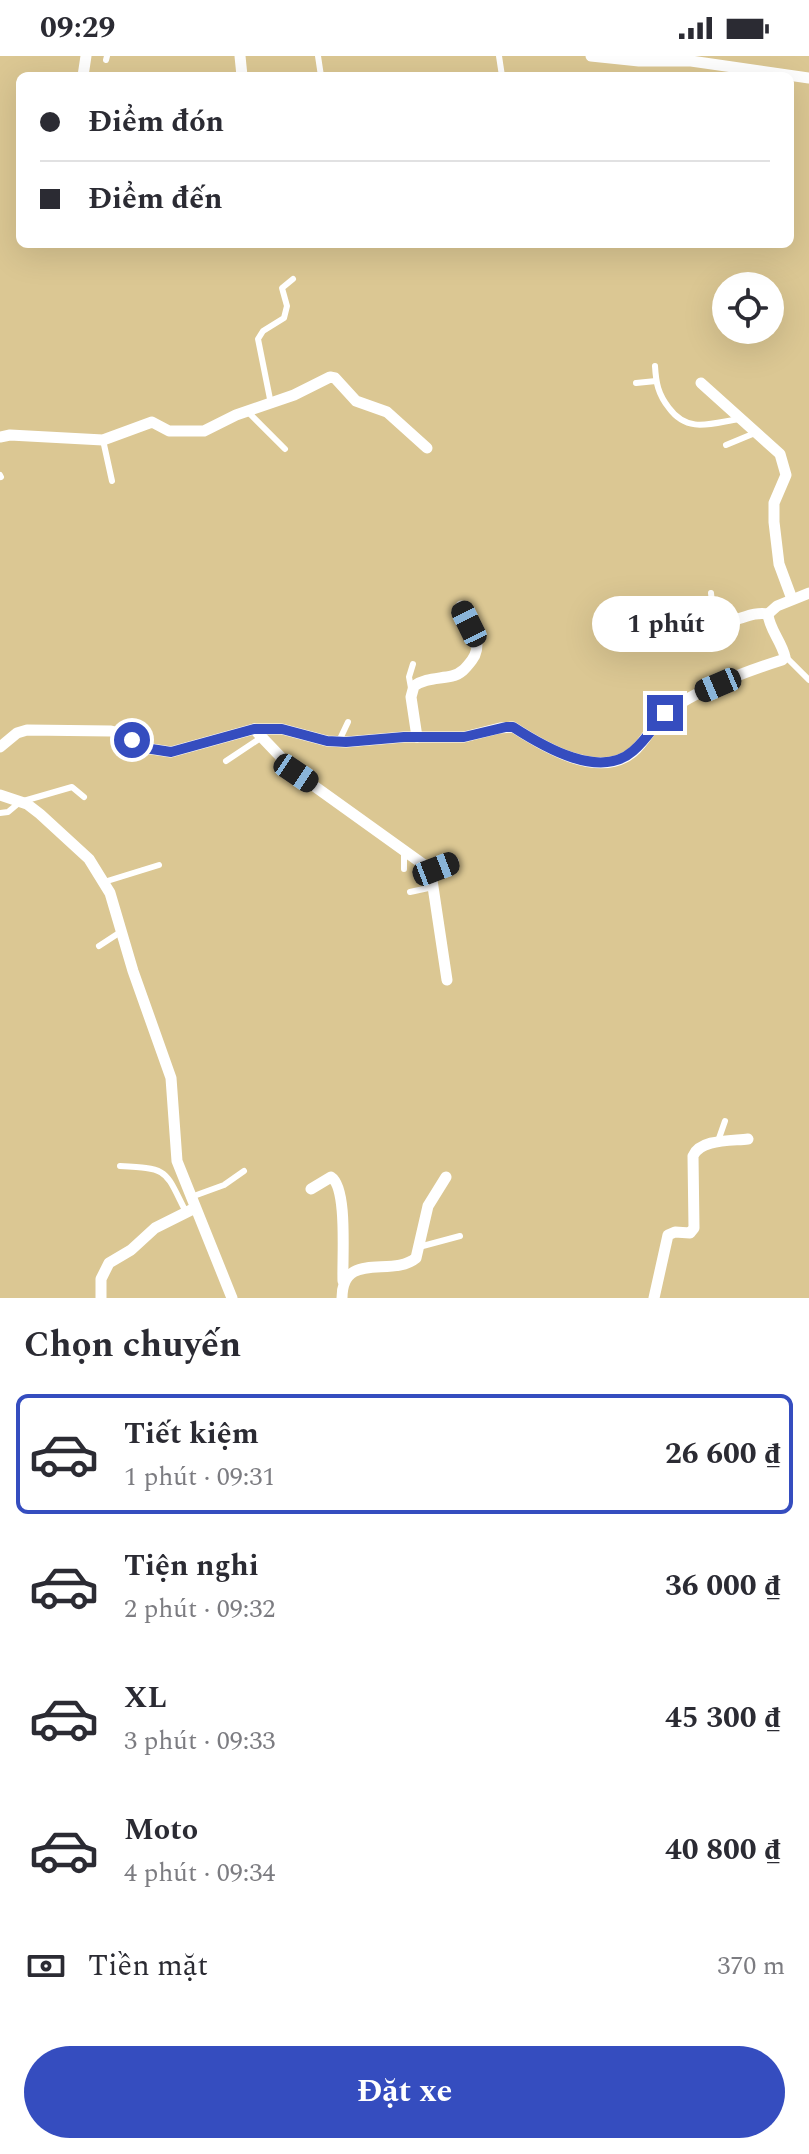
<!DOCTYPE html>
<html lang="vi">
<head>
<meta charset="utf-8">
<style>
	:root { --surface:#fff; --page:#f2f2f3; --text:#2b2b33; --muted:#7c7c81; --line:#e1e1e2; --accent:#354dbf }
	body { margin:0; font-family:Spectral,serif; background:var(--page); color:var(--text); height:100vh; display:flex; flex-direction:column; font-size:30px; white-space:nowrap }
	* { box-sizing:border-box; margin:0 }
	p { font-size:26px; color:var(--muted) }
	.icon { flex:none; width:44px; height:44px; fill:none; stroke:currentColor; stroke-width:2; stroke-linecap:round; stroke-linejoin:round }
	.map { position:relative; height:1242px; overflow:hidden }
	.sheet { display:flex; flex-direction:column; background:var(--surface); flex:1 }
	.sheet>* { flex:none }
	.guide { position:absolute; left:16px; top:16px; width:778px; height:176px; border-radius:12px; box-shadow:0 8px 32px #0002; display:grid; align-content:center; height:176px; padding:0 24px; background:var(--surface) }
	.buttons { position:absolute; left:712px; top:216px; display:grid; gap:16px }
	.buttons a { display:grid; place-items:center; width:72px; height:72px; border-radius:50%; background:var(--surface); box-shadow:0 8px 32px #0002; font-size:40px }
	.end { position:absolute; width:36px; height:36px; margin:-18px; border:10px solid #354dbf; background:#fff; box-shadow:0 0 0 4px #fff }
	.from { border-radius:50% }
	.bubble { position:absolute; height:56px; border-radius:28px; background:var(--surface); box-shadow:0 8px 32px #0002; font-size:26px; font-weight:700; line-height:56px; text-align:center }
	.car { position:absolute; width:24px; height:48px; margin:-24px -12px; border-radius:10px; box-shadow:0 0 6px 2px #0007; background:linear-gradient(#222 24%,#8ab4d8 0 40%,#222 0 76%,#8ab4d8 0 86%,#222 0) }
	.guide b { display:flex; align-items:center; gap:28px; height:76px; font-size:30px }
	.guide b+b { border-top:2px solid var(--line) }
	.guide i { width:20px; height:20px; background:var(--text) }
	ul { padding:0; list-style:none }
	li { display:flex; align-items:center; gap:24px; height:120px; margin:0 16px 12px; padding:0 8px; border:4px solid transparent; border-radius:12px }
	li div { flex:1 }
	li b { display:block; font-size:30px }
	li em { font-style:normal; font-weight:700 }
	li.current { border-color:var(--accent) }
	li>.icon { width:72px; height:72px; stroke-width:1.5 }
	h2 { padding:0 24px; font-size:36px; line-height:96px }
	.pay { display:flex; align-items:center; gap:20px; height:88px; padding:0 24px; font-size:30px }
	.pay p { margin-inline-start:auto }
	.primary-button { display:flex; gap:16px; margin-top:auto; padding:16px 24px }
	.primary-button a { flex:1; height:92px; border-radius:48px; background:var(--accent); color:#fff; font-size:32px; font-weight:700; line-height:92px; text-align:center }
	.status { display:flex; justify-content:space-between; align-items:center; height:56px; padding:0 40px; background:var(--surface); direction:ltr }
	.status svg { height:22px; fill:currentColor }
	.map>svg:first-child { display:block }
</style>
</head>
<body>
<div class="status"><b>09:29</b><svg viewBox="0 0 49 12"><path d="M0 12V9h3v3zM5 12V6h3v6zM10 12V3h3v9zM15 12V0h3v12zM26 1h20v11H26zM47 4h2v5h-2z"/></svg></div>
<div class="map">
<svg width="809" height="1242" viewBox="0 0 809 1242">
	<rect width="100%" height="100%" fill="#dbc793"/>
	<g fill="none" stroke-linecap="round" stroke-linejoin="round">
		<g stroke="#fff" stroke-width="6">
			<path d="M318 0 321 20"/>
			<path d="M499 0 502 20"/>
			<path d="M106 4 107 0"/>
			<path d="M655 310C656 327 658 338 669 352 688 378 712 367 739 363"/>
			<path d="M636 327 656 325"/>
			<path d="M271 348 258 283 263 275 284 262 287 250 282 232 293 223"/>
			<path d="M248 356 285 393"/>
			<path d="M103 384 112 425"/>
			<path d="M726 389 755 377"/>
			<path d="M0 419 1 421"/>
			<path d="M711 537 714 565"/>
			<path d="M786 601 809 624"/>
			<path d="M411 632 409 621 413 608"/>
			<path d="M339 685 348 666"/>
			<path d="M226 705 262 681"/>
			<path d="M0 757 8 756 20 746 72 731 84 741"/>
			<path d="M404 793V813"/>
			<path d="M430 815 456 805"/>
			<path d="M104 826 159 809"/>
			<path d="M410 836 433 831"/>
			<path d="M99 890 122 875"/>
			<path d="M717 1088 725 1065"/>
			<path d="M120 1110C170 1113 164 1113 186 1156"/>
			<path d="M191 1141 224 1129 244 1115"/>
			<path d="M419 1191 460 1180"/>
		</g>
		<g stroke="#fff" stroke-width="11">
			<path d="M240 0 242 20"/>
			<path d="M591 0 639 5H691L809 22"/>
			<path d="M83 20 86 0"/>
			<path d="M701 327 780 398 786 419 774 447V466L779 508 792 543"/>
			<path d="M0 381 10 379 103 384 152 366 169 375H204L236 359 294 339 330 321 335 322 356 345 387 356 427 392"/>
			<path d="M684 562C698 560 709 566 723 566 739 565 752 555 768 558"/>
			<path d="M254 673 296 717 427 811 432 824 447 924"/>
			<path d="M417 681 411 641 414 630C425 622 438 623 452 620 461 618 466 612 472 604 485 586 469 568 461 550"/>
			<path d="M0 691 17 677 27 674 111 675 120 677 145 692 171 696 254 673H282L327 685 346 686 404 681H464L500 672 513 671C544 691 599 724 633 696 647 684 654 665 670 654 703 631 744 616 782 604L785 601C782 586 769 573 768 558L777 550 809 537"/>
			<path d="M0 739 27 748 40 758 89 803 110 837 133 915 171 1022 177 1105 232 1242"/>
			<path d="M311 1133 331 1121C348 1132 342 1203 343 1225"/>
			<path d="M101 1242V1223L109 1207 131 1194 155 1172 195 1152"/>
			<path d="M342 1242C342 1194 392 1222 416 1202L428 1150 446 1121"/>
			<path d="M654 1242 668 1179 675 1176 690 1177 694 1172 693 1100C700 1083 731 1085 748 1083"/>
		</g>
	</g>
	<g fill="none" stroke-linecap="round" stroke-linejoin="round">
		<path stroke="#354dbf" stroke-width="10" d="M132 684 145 692 171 696 254 673H282L327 685 346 686 404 681H464L506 671H513C544 691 600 724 633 695 646 684 654 670 665 657"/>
	</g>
</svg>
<div class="buttons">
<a><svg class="icon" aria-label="locate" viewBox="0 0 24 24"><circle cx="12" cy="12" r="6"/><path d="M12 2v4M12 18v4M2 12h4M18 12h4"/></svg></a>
</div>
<i class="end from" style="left:132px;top:684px"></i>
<i class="end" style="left:665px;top:657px"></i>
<div class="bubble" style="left:592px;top:540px;width:148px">1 phút</div>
<i class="car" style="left:469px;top:568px;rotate:334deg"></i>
<i class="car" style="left:718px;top:629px;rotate:247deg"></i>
<i class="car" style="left:296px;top:717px;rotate:124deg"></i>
<i class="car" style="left:436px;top:813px;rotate:69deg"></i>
<div class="guide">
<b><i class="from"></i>Điểm đón</b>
<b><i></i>Điểm đến</b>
</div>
</div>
<section class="sheet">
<h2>Chọn chuyến</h2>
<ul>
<li class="current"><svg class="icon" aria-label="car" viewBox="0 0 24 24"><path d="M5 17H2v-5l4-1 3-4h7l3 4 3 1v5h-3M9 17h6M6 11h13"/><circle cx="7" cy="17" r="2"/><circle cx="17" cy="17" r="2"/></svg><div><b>Tiết kiệm</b><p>1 phút · 09:31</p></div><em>26 600 ₫</em></li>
<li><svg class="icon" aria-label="car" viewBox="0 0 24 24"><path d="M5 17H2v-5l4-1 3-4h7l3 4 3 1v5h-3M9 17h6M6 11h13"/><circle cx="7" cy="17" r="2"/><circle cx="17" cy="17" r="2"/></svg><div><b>Tiện nghi</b><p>2 phút · 09:32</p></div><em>36 000 ₫</em></li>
<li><svg class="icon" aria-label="car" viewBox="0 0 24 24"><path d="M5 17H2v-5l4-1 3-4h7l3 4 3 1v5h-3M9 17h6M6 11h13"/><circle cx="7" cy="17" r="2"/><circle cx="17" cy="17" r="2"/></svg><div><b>XL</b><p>3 phút · 09:33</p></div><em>45 300 ₫</em></li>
<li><svg class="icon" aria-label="car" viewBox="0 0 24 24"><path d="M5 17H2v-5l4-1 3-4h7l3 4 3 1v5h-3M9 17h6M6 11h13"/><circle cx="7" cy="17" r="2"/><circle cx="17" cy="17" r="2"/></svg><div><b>Moto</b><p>4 phút · 09:34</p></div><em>40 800 ₫</em></li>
</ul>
<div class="pay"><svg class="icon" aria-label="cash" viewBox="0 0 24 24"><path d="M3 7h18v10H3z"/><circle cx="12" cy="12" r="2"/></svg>Tiền mặt<p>370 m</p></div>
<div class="primary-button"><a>Đặt xe</a></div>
</section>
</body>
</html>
